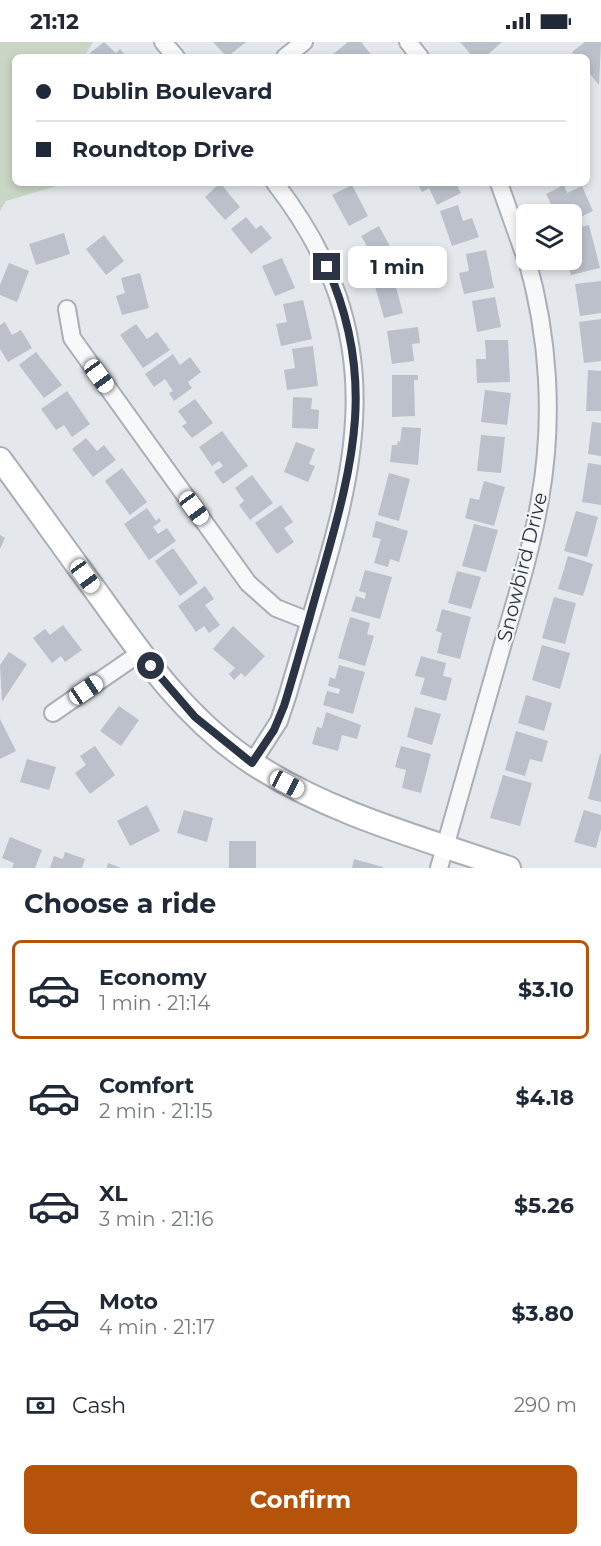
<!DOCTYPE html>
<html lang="en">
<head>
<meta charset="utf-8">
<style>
	:root { --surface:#fff; --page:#f6f6f7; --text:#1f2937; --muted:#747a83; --line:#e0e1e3; --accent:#b45309 }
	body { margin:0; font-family:Montserrat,sans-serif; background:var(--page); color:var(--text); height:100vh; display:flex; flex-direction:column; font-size:22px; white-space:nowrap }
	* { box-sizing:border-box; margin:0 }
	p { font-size:20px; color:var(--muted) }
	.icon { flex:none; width:33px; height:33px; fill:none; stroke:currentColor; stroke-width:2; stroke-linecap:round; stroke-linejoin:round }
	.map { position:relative; height:826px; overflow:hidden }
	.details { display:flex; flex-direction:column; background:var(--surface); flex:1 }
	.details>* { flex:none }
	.hud { position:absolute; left:12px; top:12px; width:578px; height:132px; border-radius:9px; box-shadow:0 3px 9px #0003; display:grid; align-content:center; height:132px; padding:0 24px; background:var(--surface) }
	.tools { position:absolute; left:516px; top:162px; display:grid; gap:12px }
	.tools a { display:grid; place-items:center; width:66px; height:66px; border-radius:9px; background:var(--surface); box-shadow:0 3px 9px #0003; font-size:30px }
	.end { position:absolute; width:27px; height:27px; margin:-14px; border:8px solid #2b3445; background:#fff; box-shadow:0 0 0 3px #fff }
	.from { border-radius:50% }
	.bubble { position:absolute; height:42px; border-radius:9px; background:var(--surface); box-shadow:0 3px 9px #0003; font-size:20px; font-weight:700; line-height:42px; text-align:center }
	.car { position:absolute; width:18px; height:36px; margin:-18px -9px; border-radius:8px; box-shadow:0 0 4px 2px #0007; background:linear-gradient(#fff 24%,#345 0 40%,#fff 0 76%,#345 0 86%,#fff 0) }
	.hud b { display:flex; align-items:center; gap:21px; height:57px; font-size:22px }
	.hud b+b { border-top:2px solid var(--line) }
	.hud i { width:15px; height:15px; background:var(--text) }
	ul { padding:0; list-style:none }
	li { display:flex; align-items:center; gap:18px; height:99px; margin:0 12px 9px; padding:0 12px; border:3px solid transparent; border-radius:9px }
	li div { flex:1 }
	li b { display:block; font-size:22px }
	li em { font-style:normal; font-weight:700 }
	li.current { border-color:var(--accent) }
	li>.icon { width:54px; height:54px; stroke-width:1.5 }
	h2 { padding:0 24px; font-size:27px; line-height:72px }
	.pay { display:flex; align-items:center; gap:15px; height:66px; padding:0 24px; font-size:22px }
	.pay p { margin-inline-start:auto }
	.action { display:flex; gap:12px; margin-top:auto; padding:12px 24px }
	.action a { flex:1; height:69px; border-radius:9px; background:var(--accent); color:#fff; font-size:24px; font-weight:700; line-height:69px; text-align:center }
	.status { display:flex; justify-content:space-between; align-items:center; height:42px; padding:0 30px; background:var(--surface); direction:ltr }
	.status svg { height:16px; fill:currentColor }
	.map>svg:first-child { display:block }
</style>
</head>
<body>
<div class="status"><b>21:12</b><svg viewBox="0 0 49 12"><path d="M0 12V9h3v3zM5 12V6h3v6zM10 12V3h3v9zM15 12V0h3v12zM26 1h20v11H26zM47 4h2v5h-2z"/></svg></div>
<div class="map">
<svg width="601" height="826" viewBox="0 0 601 826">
	<rect width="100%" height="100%" fill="#e4e7ec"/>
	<path fill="#c9d6c5" d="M0 0H93L84 15H15V141H67L6 159 0 169Z"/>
	<g fill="#bbc0ca">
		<path d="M104 0 116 11 120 7 127 15H93L90 11Z"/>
		<path d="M213 0H246L227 15Z"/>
		<path d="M348 0H361L373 15H334L332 13Z"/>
		<path d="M460 0H502L485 15H473Z"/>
		<path d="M585 0H601L599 43 586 27V15H576L572 10Z"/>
		<path d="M220 141 240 165 225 178 205 155Z"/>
		<path d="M417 141H456L461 151 437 163 429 146 422 150Z"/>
		<path d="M352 143 368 174 349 184 332 153Z"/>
		<path d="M564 143 567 151 582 144 593 169 572 179V172H556L546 152Z"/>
		<path d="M458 163 463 179 472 176 479 195 452 204 440 169Z"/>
		<path d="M246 175 256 187 261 183 272 196 251 212 231 187Z"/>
		<path d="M589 183 600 226 571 233 567 218H572V187Z"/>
		<path d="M379 184 394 212 371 224 363 209 368 206 361 194Z"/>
		<path d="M64 191 70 212 36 223 29 202Z"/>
		<path d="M104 193 124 219 106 233 86 207Z"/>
		<path d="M486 208 494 246 464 252 459 231 469 229 466 212Z"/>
		<path d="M282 216 295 246 275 254 262 224Z"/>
		<path d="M9 221 29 229 17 260 0 253V243Z"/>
		<path d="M140 231 149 266 122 273 116 254 125 251 121 236Z"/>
		<path d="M392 231 403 271 384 276 373 237Z"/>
		<path d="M601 239V271L580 274 575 242Z"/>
		<path d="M495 255 501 285 477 290 472 259Z"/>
		<path d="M303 258 312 297 281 304 276 282 287 280 283 262Z"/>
		<path d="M601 277V319L584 321 579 280Z"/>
		<path d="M5 280 12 293 21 288 32 306 8 320 0 307V283Z"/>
		<path d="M136 282 147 297 157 290 170 308 143 326 120 293Z"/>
		<path d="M418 285 420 301 412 302 414 319 392 322 387 289Z"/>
		<path d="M485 298H508L510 340 477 341 476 317H486Z"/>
		<path d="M313 304 318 344 287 348 284 328 295 326 292 307Z"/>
		<path d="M36 310 62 343 44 356 19 323Z"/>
		<path d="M173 312 180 323 190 315 201 330 188 340 192 346 174 359 169 351 173 349 165 337 154 345 145 332Z"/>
		<path d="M588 328 601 329V369H586Z"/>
		<path d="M392 333H418V338H414L415 374 392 375Z"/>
		<path d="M485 348 511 351 507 383 481 380Z"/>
		<path d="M67 349 90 382 72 395 64 383 56 388 41 367Z"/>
		<path d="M293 355 312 356 311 367 319 368 318 387 292 386Z"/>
		<path d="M195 357 213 381 192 396 182 384 187 381 178 369Z"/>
		<path d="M592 380 601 381V414L588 412Z"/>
		<path d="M402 385 421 386 418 423 390 420 392 403H397L398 399 400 400Z"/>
		<path d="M222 389 248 424 223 442 214 430 223 424 219 419 212 424 199 405Z"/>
		<path d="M481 393 505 395 501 431 477 429Z"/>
		<path d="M86 396 97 409 104 403 116 418 93 435 72 407Z"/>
		<path d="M296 400 315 407 309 422 315 424 308 440 284 430Z"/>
		<path d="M588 421 601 423V463L582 460Z"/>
		<path d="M122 426 147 460 130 473 105 439Z"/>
		<path d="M389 431 410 437 399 479 378 473Z"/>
		<path d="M252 433 273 461 250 478 239 463 244 459 235 446Z"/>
		<path d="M484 439 505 445 494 484 465 476 470 456 479 458Z"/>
		<path d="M281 463 293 480 284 486 294 500 277 512 255 481Z"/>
		<path d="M147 466 156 479 159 476 161 479 153 485 158 492 167 486 176 499 149 518 124 482Z"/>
		<path d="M576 469 598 475 587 515 564 509Z"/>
		<path d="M376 479 408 489 399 520 390 517 388 525 374 521 381 497 372 495Z"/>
		<path d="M474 482 498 488 486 530 462 524Z"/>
		<path d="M0 493 5 496 0 507Z"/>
		<path d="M173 506 198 541 180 554 155 519Z"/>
		<path d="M568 514 593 522 583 554 558 547Z"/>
		<path d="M365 528 392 535 380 577 351 569 356 554 365 557 366 551 359 549Z"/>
		<path d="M457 529 481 535 471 567 448 561Z"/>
		<path d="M205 544 214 557 205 563 220 583 209 591 204 584 196 590 178 564Z"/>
		<path d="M554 555 576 561 565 602 542 596Z"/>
		<path d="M442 567 471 575 460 617 437 611 442 591 436 589Z"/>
		<path d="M350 575 370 581 367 592 374 594 365 624 338 616Z"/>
		<path d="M63 583 82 608 65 620 61 614 52 621 33 596 45 587 50 593Z"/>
		<path d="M233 584 265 614 245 635 241 631 234 638 229 632 235 626 213 607Z"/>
		<path d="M542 603 570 611 560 647 532 638Z"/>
		<path d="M9 610 27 622 2 660 0 623Z"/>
		<path d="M421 614 446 621 443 634 452 636 446 659 420 652 425 636 415 634Z"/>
		<path d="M339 623 365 630 353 672 323 663 327 649 339 652 340 647 328 644 330 635 335 637Z"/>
		<path d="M526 653 552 661 544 689 518 681Z"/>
		<path d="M119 664 139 678 121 704 100 689Z"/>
		<path d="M415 665 441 672 432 703 407 695Z"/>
		<path d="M326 670 361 683 357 697 342 693 338 709 312 702 317 685 322 686Z"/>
		<path d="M0 677 16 709 0 717Z"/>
		<path d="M516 689 548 699 542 720 530 717 525 734 505 728Z"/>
		<path d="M95 704 115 733 90 752 75 731 86 723 80 714Z"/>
		<path d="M401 704 431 712 421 751 402 746 406 728 395 725Z"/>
		<path d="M600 712H601V760L588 757Z"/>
		<path d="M27 717 56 725 49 748 20 740Z"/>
		<path d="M503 733 532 741 520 784 490 776Z"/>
		<path d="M147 763 160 789 130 804 117 779Z"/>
		<path d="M184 768 213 776 207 800 177 791Z"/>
		<path d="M584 768 601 773V787L596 806 574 800Z"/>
		<path d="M10 795 42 808 35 826H12L14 821 2 816Z"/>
		<rect x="229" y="799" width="27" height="27"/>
		<path d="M65 810 85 817 82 826H50L54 814 63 817Z"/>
		<path d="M354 817 383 825V826H352Z"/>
		<path d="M108 821 121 826H107Z"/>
	</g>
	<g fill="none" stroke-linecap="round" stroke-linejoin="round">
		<g stroke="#a9aeb7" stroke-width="20">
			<g id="minor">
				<path d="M163 0 176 15"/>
				<path d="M408 0 420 15"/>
				<path d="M285 15 304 0"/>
				<path d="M499 141 526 217"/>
				<path d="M67 267 72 296 248 541 276 566 309 579"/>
				<path d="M53 671 140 611"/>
				<path d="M252 721 279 679 288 652C342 462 412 318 275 141"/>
				<path d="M439 826C459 756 479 686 499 615 514 563 531 511 540 457 554 378 549 295 527 218"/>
			</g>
		</g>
		<g stroke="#a9aeb7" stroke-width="26">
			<path id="secondary" d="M0 417C34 463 67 510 101 556 145 618 189 680 254 722 331 772 422 796 509 826"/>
		</g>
		<use href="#minor" stroke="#f7f8fa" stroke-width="16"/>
		<use href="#secondary" stroke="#fff" stroke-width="22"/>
	</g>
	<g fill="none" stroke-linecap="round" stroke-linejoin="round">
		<path stroke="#2b3445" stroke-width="8" d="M151 624 195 675 252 721 274 688 284 664C298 619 310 573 323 528 354 419 376 335 327 225"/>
	</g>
	<g text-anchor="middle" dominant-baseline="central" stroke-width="4.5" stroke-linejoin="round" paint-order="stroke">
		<g font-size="20" fill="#2b3445" stroke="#f4f6f9">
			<text transform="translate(522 525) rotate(-76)">Snowbird Drive</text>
		</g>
	</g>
</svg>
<div class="tools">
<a><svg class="icon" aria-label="layers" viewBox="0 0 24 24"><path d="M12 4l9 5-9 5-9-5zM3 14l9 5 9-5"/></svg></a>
</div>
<i class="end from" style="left:151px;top:624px"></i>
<i class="end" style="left:327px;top:225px"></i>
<div class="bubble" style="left:348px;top:204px;width:99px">1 min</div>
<i class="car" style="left:99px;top:334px;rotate:144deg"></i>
<i class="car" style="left:194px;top:466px;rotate:144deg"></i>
<i class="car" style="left:85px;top:534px;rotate:144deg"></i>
<i class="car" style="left:86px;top:648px;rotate:56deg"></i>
<i class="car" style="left:287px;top:742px;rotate:118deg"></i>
<div class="hud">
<b><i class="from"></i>Dublin Boulevard</b>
<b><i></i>Roundtop Drive</b>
</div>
</div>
<section class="details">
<h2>Choose a ride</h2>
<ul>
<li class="current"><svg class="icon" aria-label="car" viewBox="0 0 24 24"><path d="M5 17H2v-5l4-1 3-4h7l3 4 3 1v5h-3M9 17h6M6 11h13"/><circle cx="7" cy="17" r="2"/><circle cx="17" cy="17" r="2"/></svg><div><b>Economy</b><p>1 min · 21:14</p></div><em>$3.10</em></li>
<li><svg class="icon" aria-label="car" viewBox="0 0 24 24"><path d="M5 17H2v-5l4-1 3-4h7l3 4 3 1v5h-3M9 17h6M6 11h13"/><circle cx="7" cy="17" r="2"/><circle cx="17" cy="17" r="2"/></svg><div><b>Comfort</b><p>2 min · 21:15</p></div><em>$4.18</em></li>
<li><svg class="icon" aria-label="car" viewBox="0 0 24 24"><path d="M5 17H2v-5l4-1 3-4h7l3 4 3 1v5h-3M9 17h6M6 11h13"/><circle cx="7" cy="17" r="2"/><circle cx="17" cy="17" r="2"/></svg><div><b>XL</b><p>3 min · 21:16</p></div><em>$5.26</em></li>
<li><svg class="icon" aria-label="car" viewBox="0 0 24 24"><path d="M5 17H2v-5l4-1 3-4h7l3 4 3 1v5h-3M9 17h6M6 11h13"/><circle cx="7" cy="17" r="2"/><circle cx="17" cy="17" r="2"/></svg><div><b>Moto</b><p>4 min · 21:17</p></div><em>$3.80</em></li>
</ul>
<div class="pay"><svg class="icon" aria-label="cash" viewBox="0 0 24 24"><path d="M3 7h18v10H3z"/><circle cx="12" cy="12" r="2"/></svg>Cash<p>290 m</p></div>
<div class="action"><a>Confirm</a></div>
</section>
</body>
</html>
